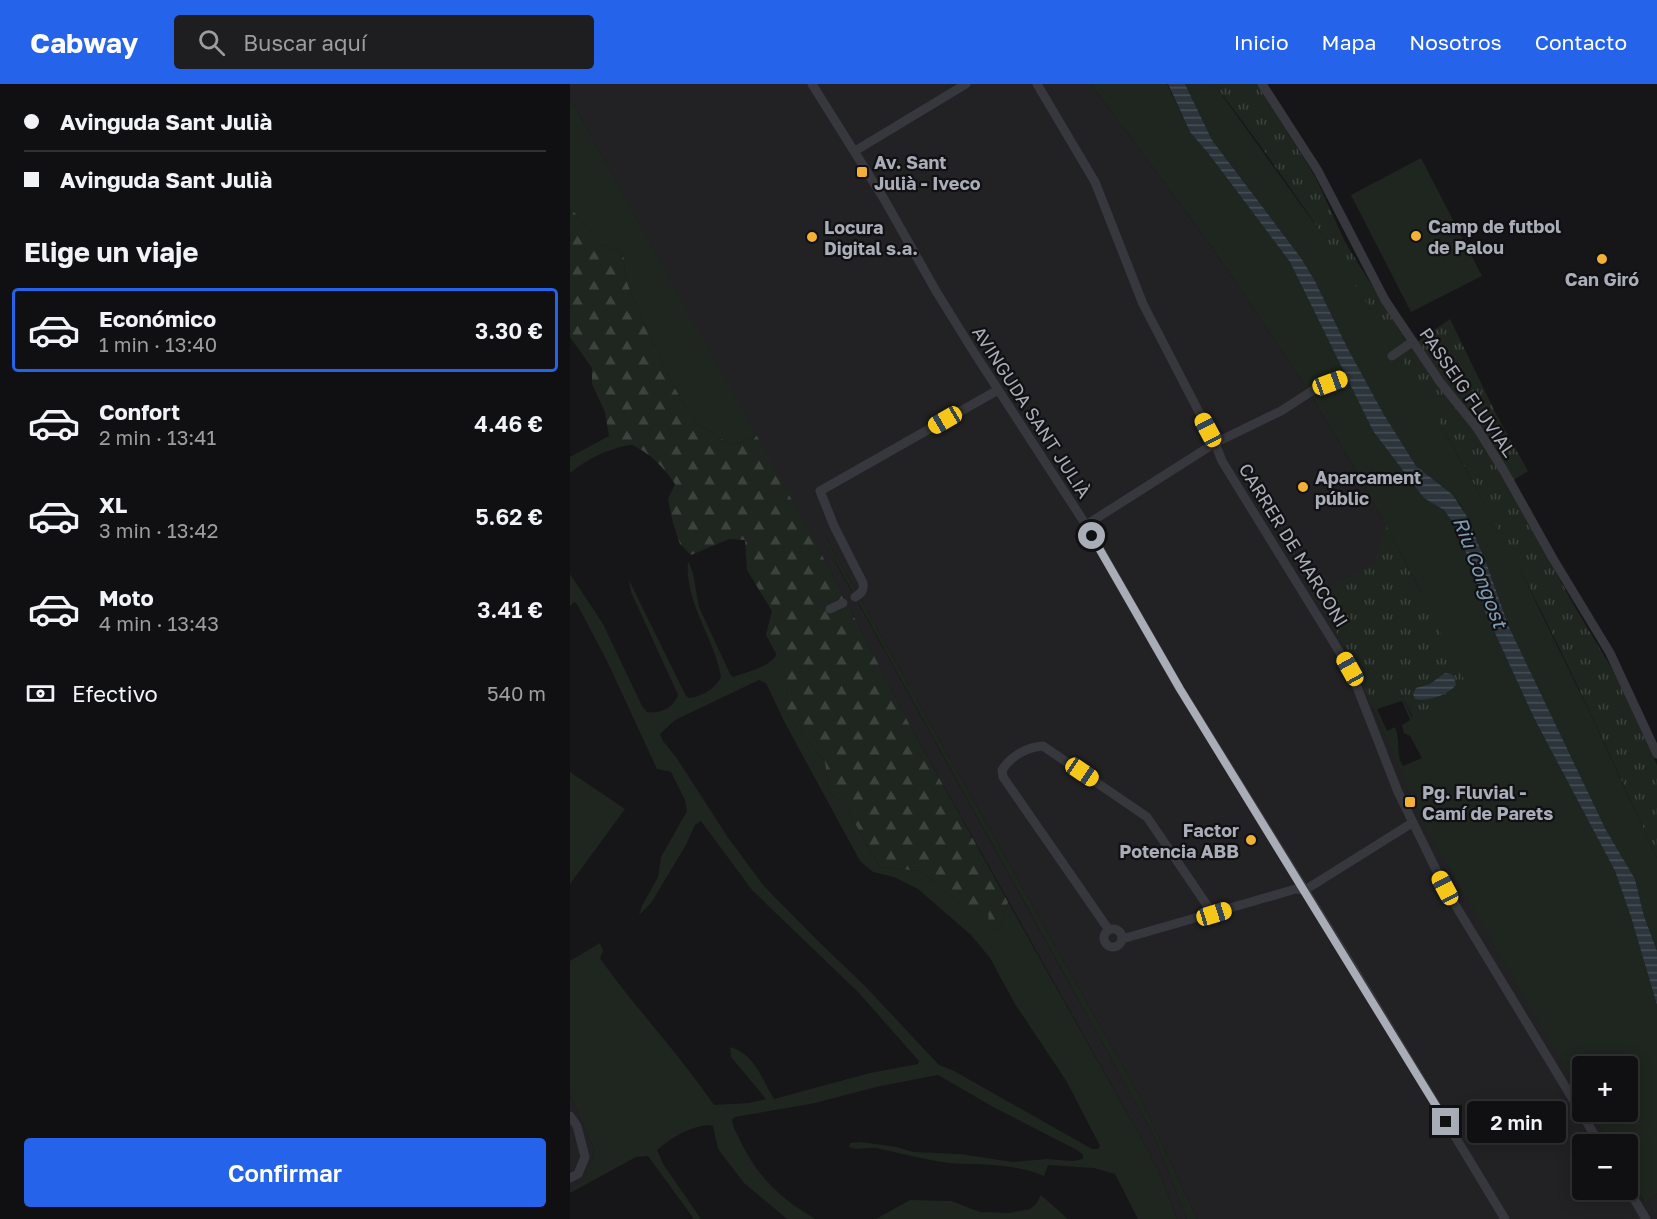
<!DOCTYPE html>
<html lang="es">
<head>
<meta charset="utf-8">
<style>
	:root { --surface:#101012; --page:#1e1e20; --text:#f1f3f6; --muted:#9c9d9f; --line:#303032; --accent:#2563eb }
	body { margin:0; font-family:"Golos Text",sans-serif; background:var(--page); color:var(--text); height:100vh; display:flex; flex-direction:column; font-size:22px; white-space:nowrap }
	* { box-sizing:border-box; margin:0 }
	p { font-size:20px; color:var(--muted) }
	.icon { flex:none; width:33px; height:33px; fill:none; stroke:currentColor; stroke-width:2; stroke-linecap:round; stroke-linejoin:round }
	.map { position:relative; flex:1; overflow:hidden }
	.drawer { display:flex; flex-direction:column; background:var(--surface); width:570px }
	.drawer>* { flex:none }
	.top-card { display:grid; align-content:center; height:132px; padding:0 24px; background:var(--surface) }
	.controls { position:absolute; left:1002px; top:972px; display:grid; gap:12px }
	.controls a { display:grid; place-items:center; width:66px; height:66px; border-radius:6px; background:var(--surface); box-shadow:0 3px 15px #0003,0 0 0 2px var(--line); font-size:30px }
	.end { position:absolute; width:27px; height:27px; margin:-14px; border:8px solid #a8adb8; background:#111; box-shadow:0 0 0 3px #111 }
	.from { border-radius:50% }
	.bubble { position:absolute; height:42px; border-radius:6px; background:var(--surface); box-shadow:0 3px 15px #0003,0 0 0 2px var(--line); font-size:20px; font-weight:600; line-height:42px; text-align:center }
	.car { position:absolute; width:18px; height:36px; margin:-18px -9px; border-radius:8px; box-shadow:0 0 4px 2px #0007; background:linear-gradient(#f5c518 24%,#345 0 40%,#f5c518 0 76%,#345 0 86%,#f5c518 0) }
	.top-card b { display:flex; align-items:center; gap:21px; height:57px; font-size:22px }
	.top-card b+b { border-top:2px solid var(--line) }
	.top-card i { width:15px; height:15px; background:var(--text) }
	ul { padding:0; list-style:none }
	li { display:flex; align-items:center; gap:18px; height:84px; margin:0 12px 9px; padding:0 12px; border:3px solid transparent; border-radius:6px }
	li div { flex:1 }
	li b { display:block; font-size:22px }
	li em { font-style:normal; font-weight:600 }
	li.on { border-color:var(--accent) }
	li>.icon { width:54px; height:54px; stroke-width:1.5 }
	h2 { padding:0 24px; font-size:27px; line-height:72px }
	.pay { display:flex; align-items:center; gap:15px; height:66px; padding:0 24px; font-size:22px }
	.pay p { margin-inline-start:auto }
	.button { display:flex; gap:12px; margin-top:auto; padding:12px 24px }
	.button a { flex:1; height:69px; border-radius:6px; background:var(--accent); color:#fff; font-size:24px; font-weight:600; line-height:69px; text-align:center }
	header { display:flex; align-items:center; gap:36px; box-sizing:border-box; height:84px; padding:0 30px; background:var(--accent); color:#fff }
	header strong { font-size:28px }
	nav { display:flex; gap:33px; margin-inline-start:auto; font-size:21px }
	.search { width:420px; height:54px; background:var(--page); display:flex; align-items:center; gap:15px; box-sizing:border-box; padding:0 21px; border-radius:6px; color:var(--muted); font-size:22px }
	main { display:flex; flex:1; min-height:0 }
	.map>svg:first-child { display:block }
</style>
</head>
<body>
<header>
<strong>Cabway</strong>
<div class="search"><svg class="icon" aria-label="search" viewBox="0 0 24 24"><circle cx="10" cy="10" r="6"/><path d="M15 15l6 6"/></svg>Buscar aquí</div>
<nav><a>Inicio</a><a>Mapa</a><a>Nosotros</a><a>Contacto</a></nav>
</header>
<main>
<section class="drawer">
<div class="top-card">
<b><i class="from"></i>Avinguda Sant Julià</b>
<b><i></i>Avinguda Sant Julià</b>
</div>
<h2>Elige un viaje</h2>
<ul>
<li class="on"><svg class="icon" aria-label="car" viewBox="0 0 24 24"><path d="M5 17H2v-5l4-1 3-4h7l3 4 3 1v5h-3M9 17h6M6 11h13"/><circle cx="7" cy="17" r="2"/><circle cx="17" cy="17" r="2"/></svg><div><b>Económico</b><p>1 min · 13:40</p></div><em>3.30 €</em></li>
<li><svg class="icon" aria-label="car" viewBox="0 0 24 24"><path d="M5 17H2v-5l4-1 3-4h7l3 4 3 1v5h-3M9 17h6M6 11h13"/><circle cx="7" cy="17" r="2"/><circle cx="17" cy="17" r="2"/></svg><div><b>Confort</b><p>2 min · 13:41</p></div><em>4.46 €</em></li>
<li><svg class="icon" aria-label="car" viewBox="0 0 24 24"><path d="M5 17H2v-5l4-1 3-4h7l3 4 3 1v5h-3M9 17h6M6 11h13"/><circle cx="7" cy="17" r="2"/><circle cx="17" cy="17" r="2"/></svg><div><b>XL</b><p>3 min · 13:42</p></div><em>5.62 €</em></li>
<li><svg class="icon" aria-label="car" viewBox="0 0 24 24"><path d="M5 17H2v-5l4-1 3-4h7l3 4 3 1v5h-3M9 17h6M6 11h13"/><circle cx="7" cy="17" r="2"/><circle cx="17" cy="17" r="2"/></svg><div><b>Moto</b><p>4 min · 13:43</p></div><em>3.41 €</em></li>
</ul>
<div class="pay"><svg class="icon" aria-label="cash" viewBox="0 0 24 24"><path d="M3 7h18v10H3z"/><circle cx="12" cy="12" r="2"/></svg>Efectivo<p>540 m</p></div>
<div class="button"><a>Confirmar</a></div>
</section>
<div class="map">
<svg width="1087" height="1135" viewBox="0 0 1087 1135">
	<defs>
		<pattern id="forest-firs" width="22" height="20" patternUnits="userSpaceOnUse" patternTransform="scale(1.5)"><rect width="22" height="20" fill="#1e261f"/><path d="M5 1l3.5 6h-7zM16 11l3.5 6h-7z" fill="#3c433d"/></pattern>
		<pattern id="park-tufts" width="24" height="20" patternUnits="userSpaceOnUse" patternTransform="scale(1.5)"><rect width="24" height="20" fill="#1e261f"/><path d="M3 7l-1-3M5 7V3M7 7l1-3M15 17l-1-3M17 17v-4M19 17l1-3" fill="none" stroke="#3c433d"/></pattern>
		<pattern id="water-rules" width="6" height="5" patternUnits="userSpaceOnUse" patternTransform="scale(1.5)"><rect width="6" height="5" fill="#2c353c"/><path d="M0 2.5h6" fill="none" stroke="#485056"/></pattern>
	</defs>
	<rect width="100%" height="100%" fill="#161618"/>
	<g fill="#222225">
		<path d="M0 0H521L641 162 734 300 790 393 851 507 832 612 802 623 814 649 1012 1013V1028H1021L1040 1060H1012V1106H1058V1090L1074 1118 1087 1110V1135H627L569 1011 255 452 267 481 584 1052 617 1135H607L592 1095 574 1059 337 636 260 486 0 14Z"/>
		<path d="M0 1010 25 1067 13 1099 0 1104Z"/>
	</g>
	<g fill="#1e261f" fill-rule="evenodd">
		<path d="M521 0H597L620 48 638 69 720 178 803 347 854 413 874 426 888 446 912 514 913 523 964 634 1045 787 1061 833 1087 921V1110L1075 1119 1058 1090V1060H1040L1021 1028H1058V982H1012V1013L853 738 802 622 832 612 842 633 851 507 790 393 734 300 641 162ZM832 617 840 636 832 641 834 649 840 652 852 674 833 682C825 670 831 657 825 643L817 647 807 625Z"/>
		<path d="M615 0H644L770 175 842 290 939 463 1021 631 1087 774V867L1074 832 1065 795 1036 746 939 543 917 481 892 423 883 411 846 382 813 329 777 263 745 197 731 174 642 56Z"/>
		<path d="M0 14 187 352 162 361 127 340 104 303 78 250 56 196 53 168 30 160 0 123Z"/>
		<path d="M851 74 912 192 841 228 781 111Z"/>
		<path d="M39 352 65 360C40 364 20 373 0 389V373Z"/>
		<path d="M255 452 569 1011 627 1135H617L584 1052 252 453Z"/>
		<path d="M118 477 123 489 129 523 160 590 163 593C177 588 200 583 207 570 218 590 217 608 217 631L255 678 259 708 275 722 310 783 351 787 391 821H419V849L431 842 438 818 574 1059 592 1095 607 1135H568L545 1090 524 1084 478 1081 474 1092C443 1079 412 1081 379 1079 355 1076 330 1069 306 1064 297 1063 288 1067 279 1063L280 1059 291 1058 326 1063 343 1068 390 1070 443 1078 477 1075 503 1077 513 1075V1071L507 1066 425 1024 368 991 310 1002 245 1019 165 1033 162 1036C163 1043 166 1048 169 1054 186 1091 210 1115 246 1135H217L174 1099 148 1065 143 1042 140 1041C120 1042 102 1053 87 1066L93 1080 131 1135H124L78 1072 66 1073 0 1109V1104L13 1098 25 1067 0 1010V877L30 859 33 867 30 874 34 880C69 928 110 971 144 1021L179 1019 196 1015 161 973 160 963C184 969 192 995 204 1015L300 989 348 980 349 977 289 909 182 806 131 737 125 741 116 761 81 819 69 831 72 822 88 793 91 773 117 727 115 716 101 688 87 685 37 577 7 520 4 518 0 522V490L33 540 72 622 77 628C91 630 103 624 108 611L61 508 59 496 116 612 119 614C131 613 145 605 151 593 145 555 114 518 118 477ZM189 596 196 599 215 639 290 777 303 788 324 793 348 805 401 851 420 874 445 920 497 998 530 1062 528 1065H522L384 987 369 981 295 902 247 856 193 801 157 752 106 673 93 657 90 650 105 636Z"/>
		<path d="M0 688 55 725 0 800Z"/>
		<path d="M471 1111 498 1135H306L340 1116 381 1117 410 1128 439 1129 460 1125 466 1120Z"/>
	</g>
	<path fill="url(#forest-firs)" d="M0 123 30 160 53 168 56 196 78 250 104 303 127 340 162 361 187 352 260 486 337 636 438 818 431 842 419 849 418 821H391L351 787 310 783 275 722 259 708 255 678 217 631C217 591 215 585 196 551L202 527 177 486 175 456 159 455 121 471 110 460 103 439 98 415 105 400C86 373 71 362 39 352L35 328 22 300V284L0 253Z"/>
	<g fill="url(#park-tufts)">
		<path d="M644 0H687L746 94 775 158 840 263 880 235 926 330 958 387 937 400 1006 525 1044 588 1087 681V774C1039 669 992 564 938 463 852 301 756 145 644 0Z"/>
		<path d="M816 441 898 603 843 633 832 612 802 622 784 577 744 512 805 479Z"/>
	</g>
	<g fill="url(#water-rules)">
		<path d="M598 0H615L642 56 731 174 745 197 777 263 813 329 846 382 883 411 896 431 917 481 939 543 1036 746 1065 795 1074 832 1087 867V921L1061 833 1045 787 964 634 913 523 912 514 888 446 874 426 854 414 803 347 720 178 638 69 620 48Z"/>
		<path d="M875 589 881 590 884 593 886 601C878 611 857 618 845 615L843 610 846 604 860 600Z"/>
	</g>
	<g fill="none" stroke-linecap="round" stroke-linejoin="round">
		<g stroke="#37383d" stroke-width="9">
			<path d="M242 0 314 115 366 207 405 270 516 441 610 605 782 882 935 1135"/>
			<path d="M467 0 525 98 573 220 645 359 652 377 780 585 828 708 875 804 1030 1060"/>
			<path d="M692 0 748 87 815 216 870 298 907 344 934 387 982 473 1040 569 1087 670"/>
			<path d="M285 67 396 0"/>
			<path d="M822 272 842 258"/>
			<path d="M516 441 645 359 711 327 745 305 776 294"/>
			<path d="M285 513C292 509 294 506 293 499L264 442 250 407 428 306"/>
			<path d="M260 525 273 519"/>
			<circle cx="543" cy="854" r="9"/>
			<path d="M539 846 433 693 432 686C441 672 457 663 473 662L577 733 643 830"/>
			<path d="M552 855 726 805 735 806 842 739"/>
			<path d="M0 1032 7 1042 15 1073 8 1090 0 1094"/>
			<path d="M1058 1105 1076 1135"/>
		</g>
	</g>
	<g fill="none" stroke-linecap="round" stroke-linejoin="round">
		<path stroke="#a8adb8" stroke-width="8" d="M522 452 610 605 876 1038"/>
	</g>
	<g fill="#f2b134" stroke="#111113" stroke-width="2">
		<rect x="286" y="82" width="12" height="12" rx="3"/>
		<circle cx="846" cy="152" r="6"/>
		<circle cx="242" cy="153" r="6"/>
		<circle cx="1032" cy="175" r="6"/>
		<circle cx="733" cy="403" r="6"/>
		<rect x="834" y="712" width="12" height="12" rx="3"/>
		<circle cx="681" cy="756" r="6"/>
	</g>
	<g text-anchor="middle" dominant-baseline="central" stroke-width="4.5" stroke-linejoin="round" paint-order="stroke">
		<g font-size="18" font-weight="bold" fill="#a8adb8" stroke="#111113" text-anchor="start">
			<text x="304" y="78">Av. Sant<tspan x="304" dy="21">Julià - Iveco</tspan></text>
			<text x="858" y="142">Camp de futbol<tspan x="858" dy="21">de Palou</tspan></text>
			<text x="254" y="143">Locura<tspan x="254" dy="21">Digital s.a.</tspan></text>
			<text x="1032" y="195" text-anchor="middle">Can Giró</text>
			<text x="745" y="393">Aparcament<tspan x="745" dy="21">públic</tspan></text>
			<text x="852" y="708">Pg. Fluvial -<tspan x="852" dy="21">Camí de Parets</tspan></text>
			<text x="669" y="746" text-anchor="end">Factor<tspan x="669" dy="21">Potencia ABB</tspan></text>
		</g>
		<g font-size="18" fill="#a8adb8" stroke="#111113">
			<text transform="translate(898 308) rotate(55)">PASSEIG FLUVIAL</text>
			<text transform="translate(462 328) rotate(57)">AVINGUDA SANT JULIÀ</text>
			<text transform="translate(724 461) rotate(58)">CARRER DE MARCONI</text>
		</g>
		<g font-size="20" font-style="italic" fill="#7f9bb3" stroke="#111113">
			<text transform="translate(911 488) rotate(69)">Riu Congost</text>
		</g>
	</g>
</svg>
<div class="controls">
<a>+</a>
<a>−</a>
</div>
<i class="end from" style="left:522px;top:452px"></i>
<i class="end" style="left:876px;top:1038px"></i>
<div class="bubble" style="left:897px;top:1017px;width:99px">2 min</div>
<i class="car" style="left:760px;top:299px;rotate:70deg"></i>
<i class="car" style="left:375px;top:336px;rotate:240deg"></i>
<i class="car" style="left:638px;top:346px;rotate:332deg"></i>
<i class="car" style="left:780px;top:585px;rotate:331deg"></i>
<i class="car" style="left:512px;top:688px;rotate:124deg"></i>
<i class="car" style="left:875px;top:804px;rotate:332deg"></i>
<i class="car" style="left:644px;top:830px;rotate:73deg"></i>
</div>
</main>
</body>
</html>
